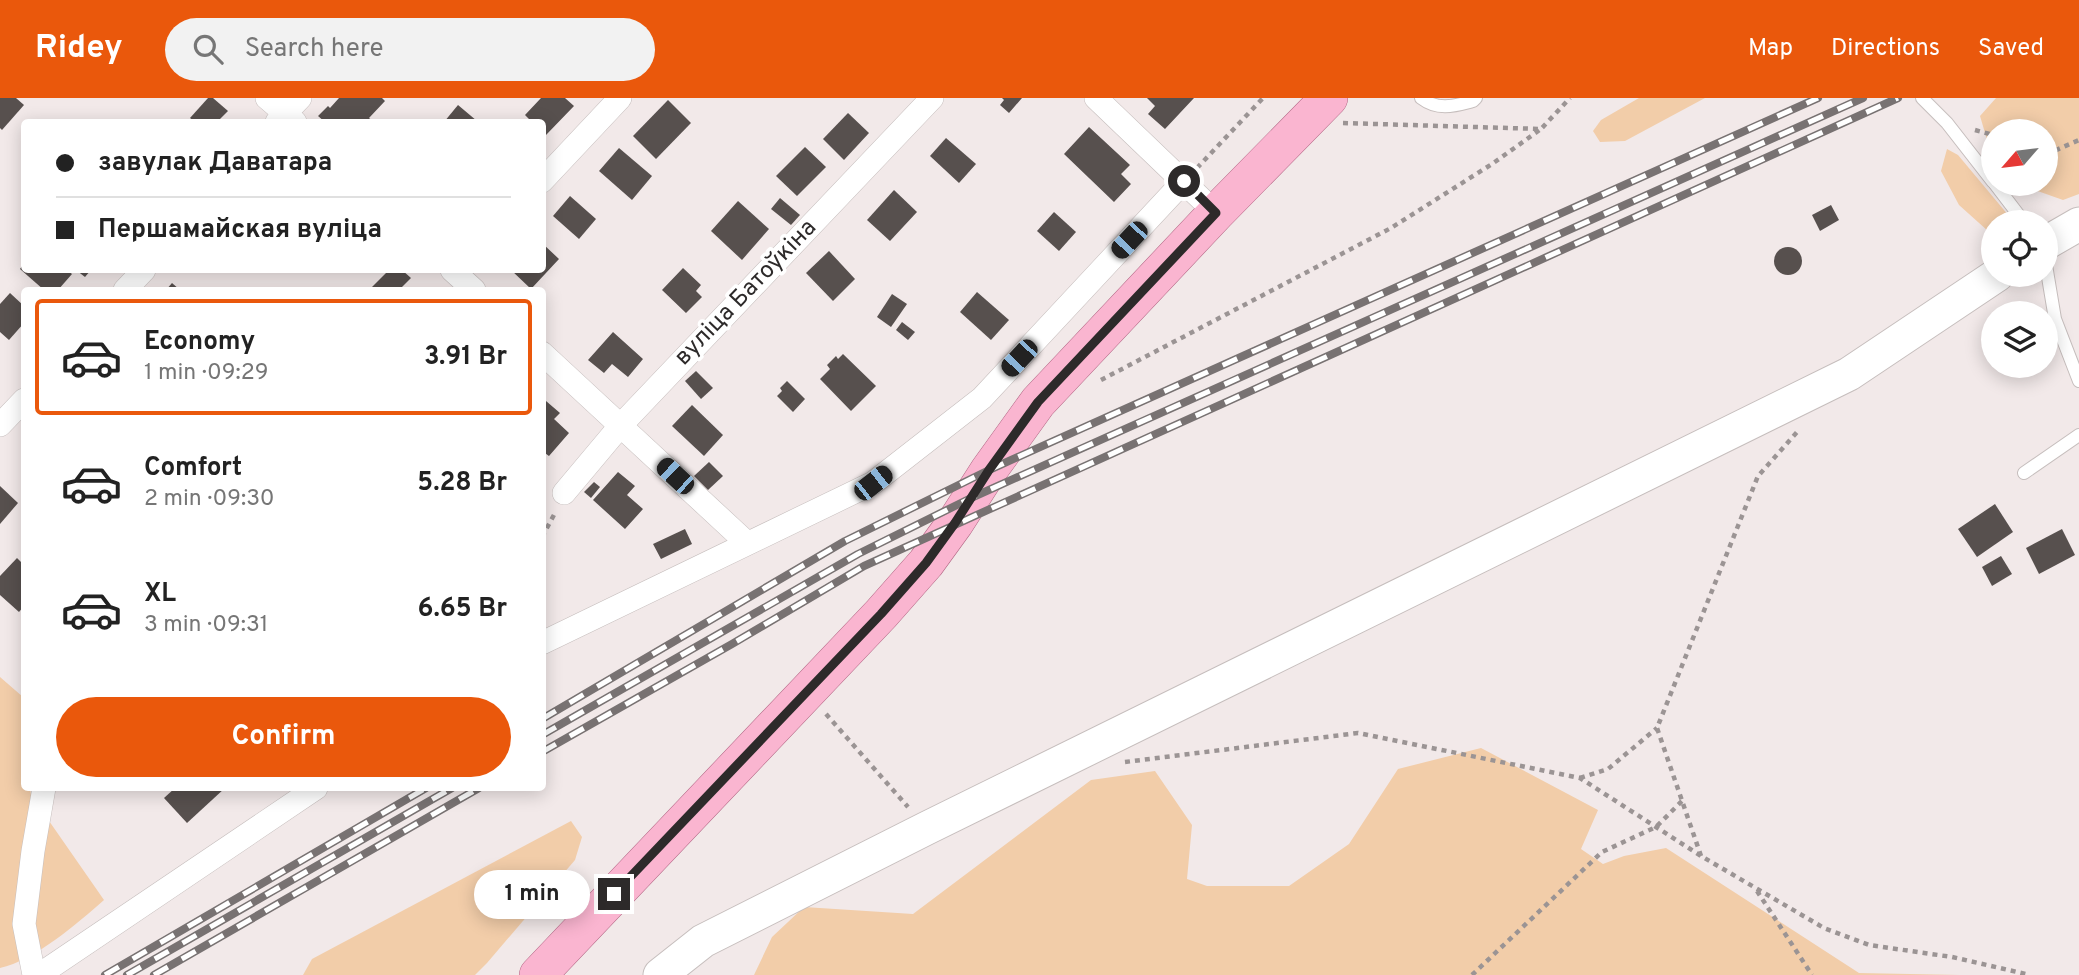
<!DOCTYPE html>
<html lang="en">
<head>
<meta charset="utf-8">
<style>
	:root { --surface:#fff; --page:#f2f2f2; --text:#222; --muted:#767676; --line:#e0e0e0; --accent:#ea580c }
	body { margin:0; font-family:Overpass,sans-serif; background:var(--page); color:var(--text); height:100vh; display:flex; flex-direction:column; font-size:26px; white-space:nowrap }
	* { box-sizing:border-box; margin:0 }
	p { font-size:23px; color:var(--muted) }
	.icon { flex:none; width:38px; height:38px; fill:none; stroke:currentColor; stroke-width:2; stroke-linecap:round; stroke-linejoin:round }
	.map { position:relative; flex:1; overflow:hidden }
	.details { position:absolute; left:21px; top:189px; width:525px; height:504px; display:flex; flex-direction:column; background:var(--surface); border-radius:7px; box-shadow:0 4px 18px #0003 }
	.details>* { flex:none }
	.hud { position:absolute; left:21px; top:21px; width:525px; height:154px; border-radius:7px; box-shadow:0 4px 18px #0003; display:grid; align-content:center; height:154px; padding:0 35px; background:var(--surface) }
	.needle { width:46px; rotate:242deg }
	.buttons { position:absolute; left:1981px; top:21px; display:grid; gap:14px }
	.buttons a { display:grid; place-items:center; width:77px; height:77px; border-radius:50%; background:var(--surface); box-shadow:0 4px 18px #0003; font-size:35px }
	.end { position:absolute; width:32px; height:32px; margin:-16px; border:9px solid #2d2a2a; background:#fff; box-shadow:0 0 0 4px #fff }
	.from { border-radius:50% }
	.bubble { position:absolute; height:49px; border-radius:24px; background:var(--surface); box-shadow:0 4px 18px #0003; font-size:23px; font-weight:700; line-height:49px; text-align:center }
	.car { position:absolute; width:21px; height:42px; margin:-21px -10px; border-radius:9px; box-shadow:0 0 5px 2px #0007; background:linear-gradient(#222 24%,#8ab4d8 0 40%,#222 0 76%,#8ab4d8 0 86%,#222 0) }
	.hud b { display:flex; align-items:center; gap:24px; height:66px; font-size:26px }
	.hud b+b { border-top:2px solid var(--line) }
	.hud i { width:18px; height:18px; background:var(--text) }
	ul { padding:12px 0 0; list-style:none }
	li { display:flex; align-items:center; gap:21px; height:116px; margin:0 14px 10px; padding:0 21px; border:4px solid transparent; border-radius:7px }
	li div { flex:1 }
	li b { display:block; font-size:26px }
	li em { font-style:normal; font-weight:700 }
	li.current { border-color:var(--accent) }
	li>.icon { width:63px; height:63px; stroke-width:1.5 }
	.primary-button { display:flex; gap:14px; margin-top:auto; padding:14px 35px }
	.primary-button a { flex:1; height:80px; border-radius:42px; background:var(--accent); color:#fff; font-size:28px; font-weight:700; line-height:80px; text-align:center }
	header { display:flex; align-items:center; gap:42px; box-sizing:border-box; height:98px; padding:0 35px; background:var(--accent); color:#fff }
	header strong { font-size:33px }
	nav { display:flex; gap:38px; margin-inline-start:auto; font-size:24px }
	.search { width:490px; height:63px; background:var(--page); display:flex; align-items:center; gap:18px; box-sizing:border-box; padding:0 24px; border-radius:38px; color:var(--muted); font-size:26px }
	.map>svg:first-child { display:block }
</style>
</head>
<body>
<header>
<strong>Ridey</strong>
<div class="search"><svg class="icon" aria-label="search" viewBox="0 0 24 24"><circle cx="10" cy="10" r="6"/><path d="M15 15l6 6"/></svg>Search here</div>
<nav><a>Map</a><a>Directions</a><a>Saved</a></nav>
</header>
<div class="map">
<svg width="2079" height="877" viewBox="0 0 2079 877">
	<rect width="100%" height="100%" fill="#f2e9e9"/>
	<g fill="#f2cda9">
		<path d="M1639 0H1705L1625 43 1600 44 1593 33 1601 22Z"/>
		<path d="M1996 0H2079V96L2063 102 2018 86H2046V33H1993V57L1991 55 1980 18Z"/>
		<path d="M1947 51 1958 57 2014 124H1993V135L1988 133 1959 107 1941 73Z"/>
		<path d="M0 579 23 599 24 690H30L31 697 104 802C78 825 34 863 0 870Z"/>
		<path d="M1481 650 1598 712 1581 751 1603 766 1624 758 1666 750 1859 875 1960 877H754L772 839 804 809 913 816 1091 682 1155 673 1192 727 1187 781 1207 788H1289L1349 746 1398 671Z"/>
		<path d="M571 723 582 739 575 762 487 865 475 877H303L312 861Z"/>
	</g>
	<g fill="#57504e">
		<path d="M0 0H16L24 7 2 32 0 30Z"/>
		<path d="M208 0H213L228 13 217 24H195L190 20Z"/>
		<path d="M339 0H382L385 3 369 20 374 24H325L318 18 328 8 330 10Z"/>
		<path d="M541 0H565L574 8 546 37 542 34V24H532L525 17Z"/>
		<path d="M1002 0H1022L1009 15 1000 7 1004 2Z"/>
		<path d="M1147 0H1194L1165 31 1148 16 1155 8Z"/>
		<path d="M668 2 691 25 656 61 633 38Z"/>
		<path d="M458 7 477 23 476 24H444Z"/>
		<path d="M848 15 869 35 844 62 823 41Z"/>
		<path d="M1089 29 1130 67 1121 76 1131 86 1114 104 1064 56Z"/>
		<path d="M946 40 976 66 959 85 930 58Z"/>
		<path d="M805 49 826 69 797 98 776 78Z"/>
		<path d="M619 50 652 78 632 102 599 73Z"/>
		<path d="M894 92 917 114 890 143 867 122Z"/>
		<path d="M570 98 596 121 579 141 553 118Z"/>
		<path d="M780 100 800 117 791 127 771 111Z"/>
		<path d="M738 103 769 131 742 162 711 133Z"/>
		<path d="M1831 107 1839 122 1820 133 1812 117Z"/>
		<path d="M1054 114 1076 134 1059 153 1037 133Z"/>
		<path d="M542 145 559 161 531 191 511 172H542Z"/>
		<circle cx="1788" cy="163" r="14"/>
		<path d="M829 153 855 181 833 203 806 175Z"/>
		<path d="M24 165V172H67L72 176 58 192H44L20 171Z"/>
		<path d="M683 170 701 187 696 193 702 199 686 215 662 192Z"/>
		<path d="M76 172H91L85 179Z"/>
		<path d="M389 172H402L411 180 399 192H376L372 189Z"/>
		<path d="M172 185 180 192H166Z"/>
		<path d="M977 194 1009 222 991 242 960 214Z"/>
		<path d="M10 195 24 208V225L9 242 0 234V206Z"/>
		<path d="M892 196 907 206 891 229 877 219Z"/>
		<path d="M902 224 915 234 908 242 896 232Z"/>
		<path d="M613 234 643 261 628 279 612 266 604 275 588 262Z"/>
		<path d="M843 256 876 288 851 313 820 281 830 271 827 267 836 258 838 261Z"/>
		<path d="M696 273 713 290 701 301 685 283Z"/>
		<path d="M787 283 805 301 793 314 777 298 782 293 780 290Z"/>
		<path d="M546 303 560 315 554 321 569 335 549 358 542 353V307Z"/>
		<path d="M692 307 723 337 704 358 672 328Z"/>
		<path d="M709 364 723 378 708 392 694 378Z"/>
		<path d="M618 374 635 388 627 397 643 411 625 431 593 402Z"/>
		<path d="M594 384 600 389 591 400 584 394Z"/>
		<path d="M0 388 18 405 0 426Z"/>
		<path d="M1995 406 2013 434 1977 459 1958 431Z"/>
		<path d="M685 431 692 446 661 461 653 446Z"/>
		<path d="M2062 431 2075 457 2039 476 2026 450Z"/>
		<path d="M2001 458 2012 476 1992 488 1982 469Z"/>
		<path d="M17 460 24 467V508L19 514 0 497V478Z"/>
		<path d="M175 690H225L187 725 164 700Z"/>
	</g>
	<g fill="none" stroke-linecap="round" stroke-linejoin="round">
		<g stroke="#c6bebd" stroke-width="14">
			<g id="lane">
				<path d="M1421 0C1438 13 1454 8 1473 3L1476 0"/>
				<path d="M1922 0 1947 25 1993 84"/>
				<path d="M1995 86 2024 124"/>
				<path d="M2046 167 2055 221 2079 283"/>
				<path d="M2024 375 2079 337"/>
			</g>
		</g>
		<g stroke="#c6bebd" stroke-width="24">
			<g id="street">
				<path d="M267 0 295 24"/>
				<path d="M1096 0 1216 115"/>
				<path d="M277 24 300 0"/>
				<path d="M542 83 620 0"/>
				<path d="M452 172 474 192"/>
				<path d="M125 192 144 172"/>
				<path d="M542 255 747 445"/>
				<path d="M0 327 24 302"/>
				<path d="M564 395 621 327 932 0"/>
				<path d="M542 545 873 385 982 300 1184 83"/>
				<path d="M34 877 24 826 33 753 44 690"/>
				<path d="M39 877 316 690"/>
			</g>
		</g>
		<g stroke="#c6bebd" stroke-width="35">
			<g id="secondary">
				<path d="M2046 145 2079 126"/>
				<path d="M660 877 703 843 927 730 1849 276 1997 177"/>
			</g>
		</g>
		<g stroke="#b06482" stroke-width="38">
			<path id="primary" d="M538 877 881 516 926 465 955 425 989 372 1038 304 1216 115 1329 0"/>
		</g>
		<g stroke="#9b9494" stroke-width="4.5" stroke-dasharray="5 5" stroke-linecap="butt">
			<path d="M1343 25 1541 31 1570 0"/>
			<path d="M1975 32 1993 37"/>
			<path d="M2046 50 2054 53 2079 42"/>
			<path d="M1197 70 1263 0"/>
			<path d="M1101 282 1391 130 1492 66 1541 31"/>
			<path d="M542 439 555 415"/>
			<path d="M826 616 908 709"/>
			<path d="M1125 664 1358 635 1580 680 1701 758 1824 830 1869 847 1952 859 2030 877"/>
			<path d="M1580 680 1608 671 1657 630"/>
			<path d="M1701 758 1657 630 1758 378 1798 333"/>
			<path d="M1757 793 1812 877"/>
			<path d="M1472 877 1602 754 1656 729 1682 703"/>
		</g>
		<use href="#lane" stroke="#fff" stroke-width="12"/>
		<use href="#street" stroke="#fff" stroke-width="23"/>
		<use href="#secondary" stroke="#fff" stroke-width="33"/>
		<use href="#primary" stroke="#fab5d0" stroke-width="37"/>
		<g stroke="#787272" stroke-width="8">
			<g id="rail">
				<path d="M542 621 845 443 989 372 1818 0"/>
				<path d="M542 637 858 456 971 400 1863 0"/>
				<path d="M542 654 732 546 864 468 1898 0"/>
				<path d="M105 877 426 690"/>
				<path d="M127 877 452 690"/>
				<path d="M154 877 479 690"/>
			</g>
		</g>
		<use href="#rail" stroke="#fff" stroke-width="5" stroke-dasharray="16" stroke-linecap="butt"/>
	</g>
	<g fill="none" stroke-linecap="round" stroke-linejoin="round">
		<path stroke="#2d2a2a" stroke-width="9" d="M614 796 881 516 926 465 955 425 989 372 1038 304 1216 115 1184 83"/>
	</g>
	<g text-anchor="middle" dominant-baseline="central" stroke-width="7" stroke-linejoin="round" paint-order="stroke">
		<g font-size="24" fill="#2d2a2a" stroke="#fff">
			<text transform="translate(746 195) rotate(-46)">вуліца Батоўкіна</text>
		</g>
	</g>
</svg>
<div class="buttons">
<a><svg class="needle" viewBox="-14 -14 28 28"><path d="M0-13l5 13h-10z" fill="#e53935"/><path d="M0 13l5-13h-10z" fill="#767676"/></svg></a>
<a><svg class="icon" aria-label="locate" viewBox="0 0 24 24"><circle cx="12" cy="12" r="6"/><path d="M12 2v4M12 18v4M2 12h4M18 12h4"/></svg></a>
<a><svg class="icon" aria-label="layers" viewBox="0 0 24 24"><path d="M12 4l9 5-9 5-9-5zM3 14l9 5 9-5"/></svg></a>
</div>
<i class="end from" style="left:1184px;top:83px"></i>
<i class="end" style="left:614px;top:796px"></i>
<div class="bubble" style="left:474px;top:772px;width:116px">1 min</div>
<i class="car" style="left:1129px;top:142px;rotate:223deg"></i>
<i class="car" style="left:1019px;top:260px;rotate:223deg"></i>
<i class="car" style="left:675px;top:378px;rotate:313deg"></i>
<i class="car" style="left:873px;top:385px;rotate:52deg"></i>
<div class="hud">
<b><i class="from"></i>завулак Даватара</b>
<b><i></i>Першамайская вуліца</b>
</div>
<section class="details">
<ul>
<li class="current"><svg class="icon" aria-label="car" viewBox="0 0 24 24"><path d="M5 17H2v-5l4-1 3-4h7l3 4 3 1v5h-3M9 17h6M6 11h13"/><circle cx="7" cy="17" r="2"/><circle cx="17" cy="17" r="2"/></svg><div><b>Economy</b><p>1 min · 09:29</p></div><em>3.91 Br</em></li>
<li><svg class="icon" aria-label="car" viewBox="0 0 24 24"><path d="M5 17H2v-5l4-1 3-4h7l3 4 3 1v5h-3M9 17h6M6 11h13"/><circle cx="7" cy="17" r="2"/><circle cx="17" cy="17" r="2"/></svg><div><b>Comfort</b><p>2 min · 09:30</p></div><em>5.28 Br</em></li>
<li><svg class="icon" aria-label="car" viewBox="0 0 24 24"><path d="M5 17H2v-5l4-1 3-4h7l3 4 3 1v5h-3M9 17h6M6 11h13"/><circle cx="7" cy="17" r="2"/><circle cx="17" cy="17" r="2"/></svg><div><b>XL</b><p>3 min · 09:31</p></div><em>6.65 Br</em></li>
</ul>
<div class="primary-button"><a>Confirm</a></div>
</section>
</div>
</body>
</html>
